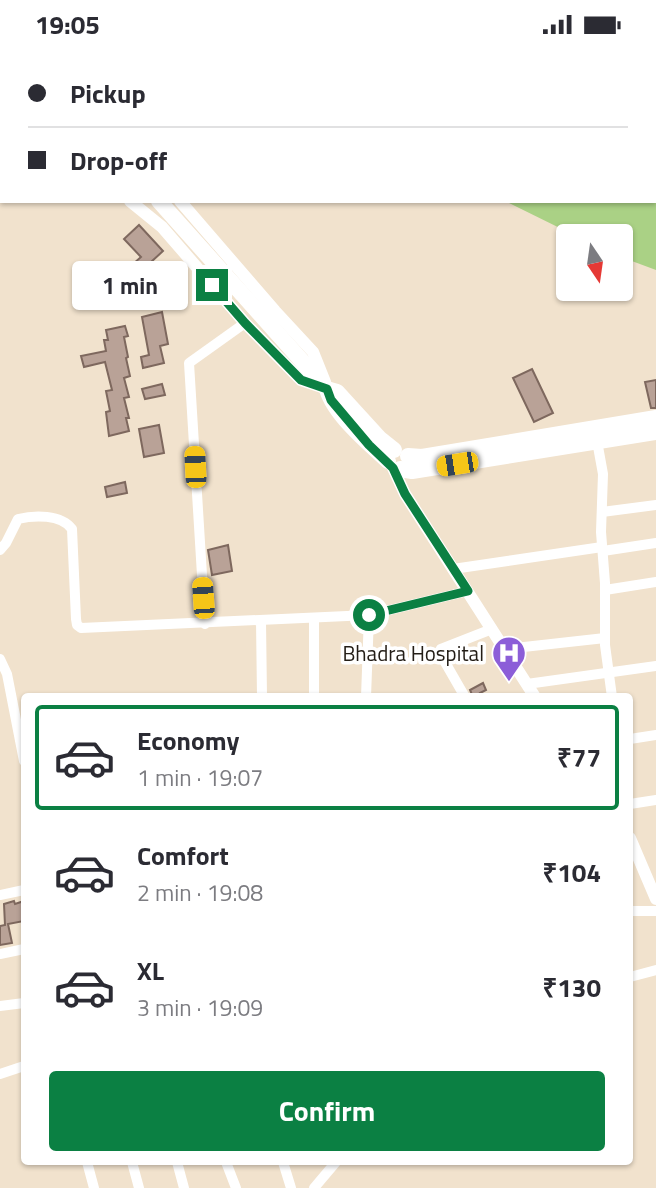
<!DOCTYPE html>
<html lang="en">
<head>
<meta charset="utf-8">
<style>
	:root { --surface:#fff; --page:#f2f2f3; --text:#2b2b33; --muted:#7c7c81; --line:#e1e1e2; --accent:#0b8043 }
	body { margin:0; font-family:"Titillium Web",sans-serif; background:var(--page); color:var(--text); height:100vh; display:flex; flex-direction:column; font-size:26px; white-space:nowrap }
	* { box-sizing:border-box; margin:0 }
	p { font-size:23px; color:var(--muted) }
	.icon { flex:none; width:38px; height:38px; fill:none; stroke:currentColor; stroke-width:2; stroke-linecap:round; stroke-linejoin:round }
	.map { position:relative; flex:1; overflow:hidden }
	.details { position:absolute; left:21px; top:644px; width:612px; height:472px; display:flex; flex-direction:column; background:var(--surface); border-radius:7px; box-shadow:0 2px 5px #0004 }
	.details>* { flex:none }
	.banner { position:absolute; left:0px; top:0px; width:656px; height:154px; box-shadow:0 2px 5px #0004; display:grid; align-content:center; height:154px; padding:0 28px; background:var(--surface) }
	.needle { width:46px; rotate:167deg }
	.fabs { position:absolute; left:556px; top:175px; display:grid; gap:14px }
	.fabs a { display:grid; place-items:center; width:77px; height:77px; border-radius:7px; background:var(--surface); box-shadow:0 2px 5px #0004; font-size:35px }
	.end { position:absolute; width:32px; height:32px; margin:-16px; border:9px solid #0b8043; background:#fff; box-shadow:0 0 0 4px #fff }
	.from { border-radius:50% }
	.bubble { position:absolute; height:49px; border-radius:7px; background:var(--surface); box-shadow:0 2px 5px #0004; font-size:23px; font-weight:700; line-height:49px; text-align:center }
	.car { position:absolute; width:21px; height:42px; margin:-21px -10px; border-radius:9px; box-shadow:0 0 5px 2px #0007; background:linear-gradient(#f5c518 24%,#345 0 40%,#f5c518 0 76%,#345 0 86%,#f5c518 0) }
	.banner b { display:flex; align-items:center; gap:24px; height:66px; font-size:26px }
	.banner b+b { border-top:2px solid var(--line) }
	.banner i { width:18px; height:18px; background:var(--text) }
	ul { padding:12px 0 0; list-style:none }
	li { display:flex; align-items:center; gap:21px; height:105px; margin:0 14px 10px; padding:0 14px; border:4px solid transparent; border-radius:7px }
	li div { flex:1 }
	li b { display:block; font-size:26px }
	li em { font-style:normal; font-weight:700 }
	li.selected { border-color:var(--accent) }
	li>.icon { width:63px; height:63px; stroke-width:1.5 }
	.cta { display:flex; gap:14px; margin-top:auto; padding:14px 28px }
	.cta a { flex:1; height:80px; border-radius:7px; background:var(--accent); color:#fff; font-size:28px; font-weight:700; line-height:80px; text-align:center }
	.status { display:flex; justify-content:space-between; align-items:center; height:49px; padding:0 35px; background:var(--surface); direction:ltr }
	.status svg { height:19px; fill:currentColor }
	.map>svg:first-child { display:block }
</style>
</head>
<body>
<div class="status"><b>19:05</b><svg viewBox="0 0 49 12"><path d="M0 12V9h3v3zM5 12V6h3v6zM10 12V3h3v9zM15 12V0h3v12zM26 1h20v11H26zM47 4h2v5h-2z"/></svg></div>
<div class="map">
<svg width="656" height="1139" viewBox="0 0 656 1139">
	<rect width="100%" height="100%" fill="#f1e2cd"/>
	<g fill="#aad185">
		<path d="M293 0H578L582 2H295Z"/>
		<path d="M655 16H656V221L621 208V187H576L505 152H654Z"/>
	</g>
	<g fill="#b9a297" stroke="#7e685e" stroke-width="2">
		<path d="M139 176 163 202 139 224 137 222 130 228 125 222 141 208 124 190Z"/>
		<path d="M162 263 168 295 160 297 164 314 143 319 141 308 149 306 142 268Z"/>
		<path d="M125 277 128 287 124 288 128 308 126 309 130 327 124 329 129 348 124 349 129 369H126L129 382 109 387 106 363 110 362 106 342 112 341 105 313 84 318 81 307 106 302 104 291H108L106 281Z"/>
		<path d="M532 320 553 364 534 373 513 329Z"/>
		<path d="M656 331V359H651L645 333Z"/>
		<path d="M162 335 165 346 145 350 142 340Z"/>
		<path d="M159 376 164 404 144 408 139 380Z"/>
		<path d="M125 433 127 444 107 448 105 438Z"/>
		<path d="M228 496 232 522 212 526 208 501Z"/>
		<path d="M483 634 486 641 480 644 482 648H473L470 641Z"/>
		<path d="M14 852 15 855 24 852V872L8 875 12 894 0 896V877L5 876 4 855Z"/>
	</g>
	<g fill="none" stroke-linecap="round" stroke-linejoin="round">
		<g stroke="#fff" stroke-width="10">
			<path d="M597 392 603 425 601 483 605 534V596L612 648"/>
			<path d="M602 463 656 456"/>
			<path d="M0 501 6 494 18 470C34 466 61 465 72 480L76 570 77 576 81 579 369 566"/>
			<path d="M603 502 656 494"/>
			<path d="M453 520 602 498"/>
			<path d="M605 541 656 533"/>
			<path d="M314 569V648"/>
			<path d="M261 572 262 648"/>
			<path d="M205 575 189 314 245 274"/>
			<path d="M505 600 605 589"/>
			<path d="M0 610 7 625 24 712"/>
			<path d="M527 635 656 617"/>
			<path d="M366 648 369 566 468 542"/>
			<path d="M465 648 442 608 441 600 492 580"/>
			<path d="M630 690 656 686"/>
			<path d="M630 755 656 751"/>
			<path d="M0 846 24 841"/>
			<path d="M630 862H656"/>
			<path d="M0 905 24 900"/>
			<path d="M630 928 656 921"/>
			<path d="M0 957 24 954"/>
			<path d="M0 1025 24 1017"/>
			<path d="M87 1113 94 1139"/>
			<path d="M132 1113 139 1139"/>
			<path d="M177 1113 184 1139"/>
			<path d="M226 1113 236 1139"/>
			<path d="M283 1113 291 1139"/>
			<path d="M314 1139 336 1113"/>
		</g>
		<g stroke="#fff" stroke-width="12">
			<path d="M0 102 2 103"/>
			<path d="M130 152 162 178 245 274 301 331 325 339"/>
			<path d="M180 152 275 262 313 303 325 333"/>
			<path d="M393 419 405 445 535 648"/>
			<path d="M630 789 656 850"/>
		</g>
		<g stroke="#fff" stroke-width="16">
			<path d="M21 0 22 2"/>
			<path d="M159 152 327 340C334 365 368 394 388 412"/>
			<path d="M330 341 337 343 379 389 394 401"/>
			<path d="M408 407 422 408 656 369"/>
			<path d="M400 420 412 422 656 383"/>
		</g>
	</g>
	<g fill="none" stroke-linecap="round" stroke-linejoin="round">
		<path stroke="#0b8043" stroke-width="9" d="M212 236 245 274 301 331 327 340 331 351 369 396 393 419 405 445 468 542 369 566"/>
	</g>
	<defs>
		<g id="hospital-pin" transform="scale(1.75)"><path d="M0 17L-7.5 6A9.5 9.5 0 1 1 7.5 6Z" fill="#8c5ed8" stroke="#fff"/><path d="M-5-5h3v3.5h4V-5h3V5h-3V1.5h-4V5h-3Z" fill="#fff"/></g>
	</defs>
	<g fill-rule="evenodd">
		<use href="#hospital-pin" x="509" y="604"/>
	</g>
	<g text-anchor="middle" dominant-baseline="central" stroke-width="7" stroke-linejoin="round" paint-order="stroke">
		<g font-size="21" fill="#231d16" stroke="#fff" text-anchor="end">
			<text x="484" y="604">Bhadra Hospital</text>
		</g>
	</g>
</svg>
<div class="fabs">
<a><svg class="needle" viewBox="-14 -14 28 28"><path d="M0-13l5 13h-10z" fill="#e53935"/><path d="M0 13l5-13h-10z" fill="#7c7c81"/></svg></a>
</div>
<i class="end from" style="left:369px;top:566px"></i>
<i class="end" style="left:212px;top:236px"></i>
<div class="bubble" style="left:72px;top:212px;width:116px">1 min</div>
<i class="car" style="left:457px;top:415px;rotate:261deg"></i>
<i class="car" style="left:195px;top:418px;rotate:357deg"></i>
<i class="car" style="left:203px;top:549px;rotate:356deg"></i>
<div class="banner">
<b><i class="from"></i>Pickup</b>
<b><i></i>Drop-off</b>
</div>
<section class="details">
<ul>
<li class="selected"><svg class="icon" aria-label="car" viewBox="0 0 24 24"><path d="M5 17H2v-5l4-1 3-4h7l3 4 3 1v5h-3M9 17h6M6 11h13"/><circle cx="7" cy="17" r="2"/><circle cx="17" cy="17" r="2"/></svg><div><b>Economy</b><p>1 min · 19:07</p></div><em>₹77</em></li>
<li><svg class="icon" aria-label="car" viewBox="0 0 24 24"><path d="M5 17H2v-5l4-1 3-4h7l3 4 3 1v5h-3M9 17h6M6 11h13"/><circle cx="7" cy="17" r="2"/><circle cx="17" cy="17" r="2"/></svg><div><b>Comfort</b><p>2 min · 19:08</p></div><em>₹104</em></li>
<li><svg class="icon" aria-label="car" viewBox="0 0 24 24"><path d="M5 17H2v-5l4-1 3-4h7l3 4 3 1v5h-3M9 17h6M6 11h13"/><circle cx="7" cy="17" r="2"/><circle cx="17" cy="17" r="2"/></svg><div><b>XL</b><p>3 min · 19:09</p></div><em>₹130</em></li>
</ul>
<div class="cta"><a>Confirm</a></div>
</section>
</div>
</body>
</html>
